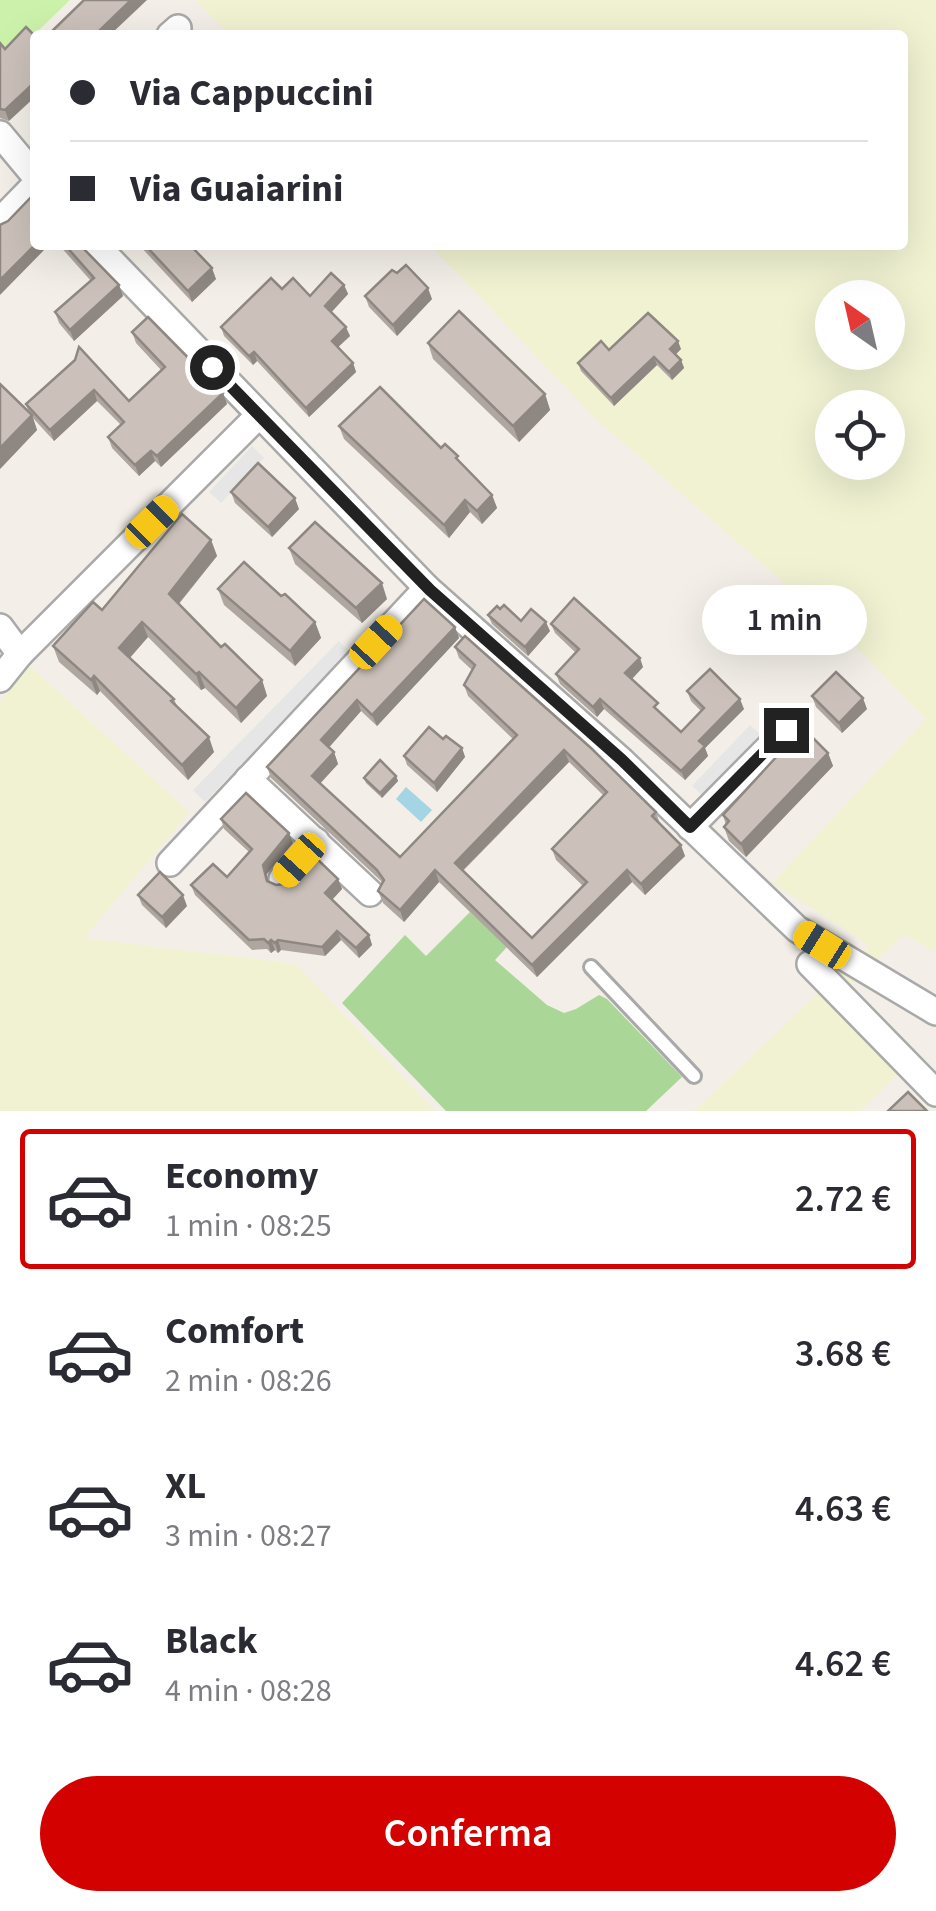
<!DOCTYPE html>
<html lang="it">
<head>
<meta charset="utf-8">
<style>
	:root { --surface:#fff; --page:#f7f7f7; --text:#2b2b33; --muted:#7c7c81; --line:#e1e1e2; --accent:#d30100 }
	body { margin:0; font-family:"Source Sans 3",sans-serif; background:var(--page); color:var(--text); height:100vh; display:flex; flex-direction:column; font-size:38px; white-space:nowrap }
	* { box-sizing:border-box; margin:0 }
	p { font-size:32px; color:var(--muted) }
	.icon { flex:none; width:55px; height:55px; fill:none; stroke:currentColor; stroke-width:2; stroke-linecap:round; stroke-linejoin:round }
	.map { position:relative; height:1111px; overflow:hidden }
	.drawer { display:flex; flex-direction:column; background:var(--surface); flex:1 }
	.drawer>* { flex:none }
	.guide { position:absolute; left:30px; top:30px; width:878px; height:220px; border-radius:10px; box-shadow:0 10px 40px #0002; display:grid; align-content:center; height:220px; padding:0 40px; background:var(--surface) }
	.needle { width:65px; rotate:326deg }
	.controls { position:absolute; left:815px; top:280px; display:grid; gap:20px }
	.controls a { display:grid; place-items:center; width:90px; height:90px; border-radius:50%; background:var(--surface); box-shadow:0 10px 40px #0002; font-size:50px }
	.end { position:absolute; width:45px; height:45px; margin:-22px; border:12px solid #222; background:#fff; box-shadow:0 0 0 5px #fff }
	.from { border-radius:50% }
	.bubble { position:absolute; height:70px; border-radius:35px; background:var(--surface); box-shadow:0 10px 40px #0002; font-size:32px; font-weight:600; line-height:70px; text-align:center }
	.car { position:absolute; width:30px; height:60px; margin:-30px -15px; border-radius:12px; box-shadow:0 0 8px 2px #0007; background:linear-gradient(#f5c518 24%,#345 0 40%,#f5c518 0 76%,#345 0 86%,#f5c518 0) }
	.guide b { display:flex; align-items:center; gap:35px; height:95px; font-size:38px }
	.guide b+b { border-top:2px solid var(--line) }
	.guide i { width:25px; height:25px; background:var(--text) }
	ul { padding:18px 0 0; list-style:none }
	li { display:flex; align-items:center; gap:30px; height:140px; margin:0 20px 15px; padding:0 20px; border:5px solid transparent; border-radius:10px }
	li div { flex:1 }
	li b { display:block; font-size:38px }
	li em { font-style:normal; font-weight:600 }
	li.selected { border-color:var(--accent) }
	li>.icon { width:90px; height:90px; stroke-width:1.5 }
	.button { display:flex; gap:20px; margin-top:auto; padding:20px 40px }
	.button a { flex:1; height:115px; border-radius:60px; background:var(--accent); color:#fff; font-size:40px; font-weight:600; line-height:115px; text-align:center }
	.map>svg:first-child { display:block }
</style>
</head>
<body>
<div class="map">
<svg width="936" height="1111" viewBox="0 0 936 1111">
	<rect width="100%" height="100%" fill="#f3efe8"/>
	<g fill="#f0f2d2" fill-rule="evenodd">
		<path d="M196 0H936V953L904 934 832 1003 902 1070 860 1111H694L869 945 772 883 926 719 844 635 596 419 430 245H902V35H229ZM832 298H888V352H832ZM832 408H888V462H832Z"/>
		<path d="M30 666 189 812 84 938 296 964 435 1111H0V702Z"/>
	</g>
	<path fill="#ccf1aa" d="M0 0H70L9 59 0 49Z"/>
	<path fill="#aad698" d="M470 912 507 947 495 960 547 1005 564 1013 576 1009 599 995 607 999 682 1077 646 1111H446L342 1003 405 935 426 956Z"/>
	<g fill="#e6e6e6">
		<path d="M252 446 264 458 221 503 209 492Z"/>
		<path d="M339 641 350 652 205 802 193 790Z"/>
		<path d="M750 725 764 738 705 798 692 786Z"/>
	</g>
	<path fill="#a4d5e4" d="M406 787 432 810 421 822 396 799Z"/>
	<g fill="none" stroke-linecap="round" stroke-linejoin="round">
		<g stroke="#a9a9a9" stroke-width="18">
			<path id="service" d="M591 967 694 1076"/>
		</g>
		<g stroke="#a9a9a9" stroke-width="30">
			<g id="minor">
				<path d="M170 35 178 28"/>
				<path d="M0 134 35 176"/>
				<path d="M0 221 35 185"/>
				<path d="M96 245 427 588 622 761 797 929 936 1012"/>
				<path d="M0 627 20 654"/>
				<path d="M0 679 20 654 258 416"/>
				<path d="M248 779 370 893"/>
				<path d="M690 827 786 730"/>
				<path d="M170 863 427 588"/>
				<path d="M282 879 316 841"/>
				<path d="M810 964 936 1093"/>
			</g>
		</g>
		<use href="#service" stroke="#fff" stroke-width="12"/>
		<use href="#minor" stroke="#fff" stroke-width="25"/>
	</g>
	<g fill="#afa6a0" fill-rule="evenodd">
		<path d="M0 43 5 49 9 121 0 118Z"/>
		<path d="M59 245H80L119 285 123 296 74 341 59 323 55 312 91 281Z"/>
		<path d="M139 245H190L216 279 192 302Z"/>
		<path d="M397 273 432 299 397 336 369 307 365 296Z"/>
		<path d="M344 285 348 294 331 312 350 336 338 347 353 363 356 372 309 417 257 361 253 365 224 336 221 327 282 289 310 296Z"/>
		<path d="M132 332 223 393 227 404 161 467 155 461 139 476 112 448 108 437 121 425 97 401 54 441 33 418 37 430 0 469 29 413 26 404 75 360 129 401 161 370 136 343Z"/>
		<path d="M428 343 545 394 550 410 519 442 433 359Z"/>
		<path d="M681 349 676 354 681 360 684 368 672 380 657 365 614 406 581 371 578 363 609 350Z"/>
		<path d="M339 426 441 448 460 462 492 495 497 508 482 524 470 512 449 538 344 439Z"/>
		<path d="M231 492 299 509 272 537 235 503Z"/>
		<path d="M211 540 217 556 179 604 221 647 262 680 267 696 241 723 205 688 201 690 148 637 130 658 174 699 177 706 214 752 188 780 100 691 97 695 59 662 53 646 102 610Z"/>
		<path d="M289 548 387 599 362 623 295 564Z"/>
		<path d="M218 589 315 622 321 638 295 666 224 605Z"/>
		<path d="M488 615 521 621 550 631 528 656 492 624Z"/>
		<path d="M551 624 643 667 632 679 661 714 681 732 701 711 691 701 687 691 744 709 705 748 708 756 685 780 604 709 597 717 560 684 556 674 576 653 555 633Z"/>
		<path d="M455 627 459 638 377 726 361 711 329 747 334 752 338 764 320 783 400 857 513 739 468 696 464 685 472 670 459 658 455 647 656 812 660 824 685 856 645 895 632 882 537 977 439 882 404 922 383 903 378 891 382 883 381 881 271 778 267 767ZM569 762 603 795 552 849 556 860 583 886 532 938 463 871Z"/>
		<path d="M812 696 867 709 842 733 816 707Z"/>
		<path d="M443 739 462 748 465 757 437 792 407 765 404 756Z"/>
		<path d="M800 752 828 753 833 766 746 857 729 841 724 827 726 825 723 815Z"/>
		<path d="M396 776 398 781 382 798 366 783 364 778Z"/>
		<path d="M221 819 289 833 293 843 266 875 268 881 276 885 338 879 342 889 332 900 369 935 372 945 359 958 341 940 325 956 281 950 278 953 275 950 271 953 267 949 252 950 195 895 191 885 227 877 249 852 224 829Z"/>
		<path d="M138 895 187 906 166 928 142 905Z"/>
	</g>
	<g fill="#8e8782">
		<path d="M131 0H147L110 35H95Z"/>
		<path d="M35 82V97L9 121 5 110Z"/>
		<path d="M35 245H49L0 295V280Z"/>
		<path d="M212 268 216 279 192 302 188 291Z"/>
		<path d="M119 285 123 296 74 341 70 330Z"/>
		<path d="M344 285 348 294 329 315 325 306Z"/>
		<path d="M428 288 432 299 397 336 393 325Z"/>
		<path d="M346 327 350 336 335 350 332 341Z"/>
		<path d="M678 341 681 349 673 357 670 349Z"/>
		<path d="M254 352 257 361 253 365 249 356Z"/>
		<path d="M654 357 657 365 614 406 611 398Z"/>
		<path d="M681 360 684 368 672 380 669 372Z"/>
		<path d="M353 363 356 372 309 417 306 408Z"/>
		<path d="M94 390 97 401 54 441 50 430Z"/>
		<path d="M223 393 227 404 161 467 157 456Z"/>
		<path d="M545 394 550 410 519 442 513 426Z"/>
		<path d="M32 415 37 430 0 469V448Z"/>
		<path d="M151 451 155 461 139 476 135 465Z"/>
		<path d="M492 495 497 508 482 524 477 511Z"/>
		<path d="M295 498 299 509 272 537 268 527Z"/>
		<path d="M465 500 470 512 449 538 444 525Z"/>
		<path d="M211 540 217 556 174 609 169 594Z"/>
		<path d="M382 583 387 599 362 623 356 608Z"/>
		<path d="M142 622 148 637 125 663 119 648Z"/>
		<path d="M315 622 321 638 295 666 290 651Z"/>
		<path d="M546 622 550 631 528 656 525 647Z"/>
		<path d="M455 627 459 638 377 726 372 715Z"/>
		<path d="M640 658 643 667 629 682 625 673Z"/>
		<path d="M199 672 205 688 201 690 196 674Z"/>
		<path d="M94 676 100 691 97 695 91 680Z"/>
		<path d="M262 680 267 696 241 723 236 708Z"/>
		<path d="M863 698 867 709 842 733 839 723Z"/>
		<path d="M600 699 604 709 597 717 593 707Z"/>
		<path d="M740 699 744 709 705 748 708 756 685 780 681 771 699 741Z"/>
		<path d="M357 700 361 711 325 752 321 740Z"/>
		<path d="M209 737 214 752 188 780 182 765Z"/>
		<path d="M462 748 465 757 437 792 434 783Z"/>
		<path d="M564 750 569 762 459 874 455 863Z"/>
		<path d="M334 752 338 764 317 787 312 776Z"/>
		<path d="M828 753 833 766 746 857 741 844Z"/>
		<path d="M396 776 398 781 382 798 380 793Z"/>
		<path d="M289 833 293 843 266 875 271 890 263 865Z"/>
		<path d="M681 845 685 856 645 895 641 884Z"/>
		<path d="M435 870 439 882 404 922 400 910Z"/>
		<path d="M627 870 632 882 537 977 532 965Z"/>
		<path d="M338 879 342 889 329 903 325 893Z"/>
		<path d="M183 895 187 906 166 928 162 917Z"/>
		<path d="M337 931 341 940 325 956 322 947Z"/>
		<path d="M369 935 372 945 359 958 356 948Z"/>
		<path d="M271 940 275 950 271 953 268 943Z"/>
		<path d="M278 940 281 950 278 953 275 943Z"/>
	</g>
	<g fill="#cbc1ba" stroke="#8e8782" stroke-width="2.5" fill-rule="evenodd">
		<path d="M84 0H131L95 35H48Z"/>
		<path d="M26 27 35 36V82L5 110 0 109V43L5 49Z"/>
		<path d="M35 193V245L0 280V225L8 221Z"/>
		<path d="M65 245H80L119 285 70 330 55 312 94 278Z"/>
		<path d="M145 245H190L212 268 188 291Z"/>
		<path d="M406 265 428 288 393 325 365 296 392 270 397 273Z"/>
		<path d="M331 273 344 285 325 306 346 327 332 341 353 363 306 408 254 352 249 356 221 327 271 278 282 289 293 278 310 296Z"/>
		<path d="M459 311 545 394 513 426 428 343Z"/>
		<path d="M648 313 678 341 670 349 681 360 669 372 654 357 611 398 578 363 601 341 609 350Z"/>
		<path d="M148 317 223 393 157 456 151 451 135 465 108 437 124 422 94 390 50 430 26 404 75 360 79 347 129 401 165 367 132 332Z"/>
		<path d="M0 384 32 415 0 448Z"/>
		<path d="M380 387 441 448 445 444 458 456 456 458 492 495 477 511 465 500 444 525 339 426Z"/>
		<path d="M258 463 295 498 268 527 231 492Z"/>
		<path d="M182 514 211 540 169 594 221 647 225 644 262 680 236 708 199 672 196 674 142 622 119 648 174 699 171 701 209 737 182 765 94 676 91 680 53 646 93 602 102 610Z"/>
		<path d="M315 522 382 583 356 608 289 548Z"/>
		<path d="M244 562 281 596 285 594 315 622 290 651 218 589Z"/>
		<path d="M574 598 640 658 625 673 658 703 654 707 681 732 704 708 687 691 710 669 740 699 699 741 705 746 681 771 600 699 593 707 556 674 579 649 551 624Z"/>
		<path d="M424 599 455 627 372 715 357 700 321 740 334 752 312 776 400 857 517 735 464 685 475 665 455 647 465 636 591 748 656 812 652 816 681 845 641 884 627 870 532 965 435 870 400 910 378 891 384 880 377 870 267 767ZM564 750 607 792 552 849 587 882 532 938 455 863Z"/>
		<path d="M504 605 521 621 531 609 546 622 525 647 488 615 497 606 500 609Z"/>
		<path d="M836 672 863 698 839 723 812 696Z"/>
		<path d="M429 727 443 739 446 736 462 748 434 783 404 756Z"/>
		<path d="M813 738 828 753 741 844 724 827 729 821 723 815 790 742 800 752Z"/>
		<path d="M380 760 396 776 380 793 364 778Z"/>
		<path d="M246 793 289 833 263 865 267 881 276 885 284 884 313 855 338 879 325 893 369 935 356 948 337 931 322 947 278 940 275 943 271 940 268 943 264 939 249 940 191 885 213 864 227 877 252 849 221 819Z"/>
		<path d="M160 872 183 895 162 917 138 895Z"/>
		<path d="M908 1092 927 1111H888Z"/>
	</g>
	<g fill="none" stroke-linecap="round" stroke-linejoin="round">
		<path stroke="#222" stroke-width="12" d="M212 367 430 590 622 760 690 827 786 730"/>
	</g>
</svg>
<div class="controls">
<a><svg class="needle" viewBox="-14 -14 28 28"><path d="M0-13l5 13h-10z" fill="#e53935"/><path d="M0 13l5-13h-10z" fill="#7c7c81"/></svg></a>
<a><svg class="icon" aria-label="locate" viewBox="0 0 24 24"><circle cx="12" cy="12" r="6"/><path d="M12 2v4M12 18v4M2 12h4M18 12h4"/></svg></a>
</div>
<i class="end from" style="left:212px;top:367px"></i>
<i class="end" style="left:786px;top:730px"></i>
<div class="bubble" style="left:702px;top:585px;width:165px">1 min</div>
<i class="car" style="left:152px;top:522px;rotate:45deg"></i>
<i class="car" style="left:376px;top:642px;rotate:43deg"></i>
<i class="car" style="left:299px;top:860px;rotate:222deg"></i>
<i class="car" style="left:822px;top:945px;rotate:302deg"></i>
<div class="guide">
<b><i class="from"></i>Via Cappuccini</b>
<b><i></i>Via Guaiarini</b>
</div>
</div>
<section class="drawer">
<ul>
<li class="selected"><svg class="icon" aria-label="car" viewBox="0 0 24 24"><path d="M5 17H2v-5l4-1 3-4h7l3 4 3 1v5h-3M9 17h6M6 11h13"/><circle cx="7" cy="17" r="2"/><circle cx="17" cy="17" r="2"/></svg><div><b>Economy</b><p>1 min · 08:25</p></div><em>2.72 €</em></li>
<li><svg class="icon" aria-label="car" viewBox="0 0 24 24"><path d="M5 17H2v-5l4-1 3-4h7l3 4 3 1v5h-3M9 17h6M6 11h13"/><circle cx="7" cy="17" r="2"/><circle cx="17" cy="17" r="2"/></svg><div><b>Comfort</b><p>2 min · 08:26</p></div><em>3.68 €</em></li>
<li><svg class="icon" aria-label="car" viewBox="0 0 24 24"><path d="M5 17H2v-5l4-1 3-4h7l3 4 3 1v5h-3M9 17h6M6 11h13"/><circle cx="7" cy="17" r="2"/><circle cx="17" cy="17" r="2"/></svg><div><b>XL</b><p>3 min · 08:27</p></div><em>4.63 €</em></li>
<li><svg class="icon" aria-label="car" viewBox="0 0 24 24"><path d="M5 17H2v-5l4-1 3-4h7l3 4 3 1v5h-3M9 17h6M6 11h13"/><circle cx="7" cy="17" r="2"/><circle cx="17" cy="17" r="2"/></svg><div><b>Black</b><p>4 min · 08:28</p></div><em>4.62 €</em></li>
</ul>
<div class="button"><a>Conferma</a></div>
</section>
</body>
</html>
